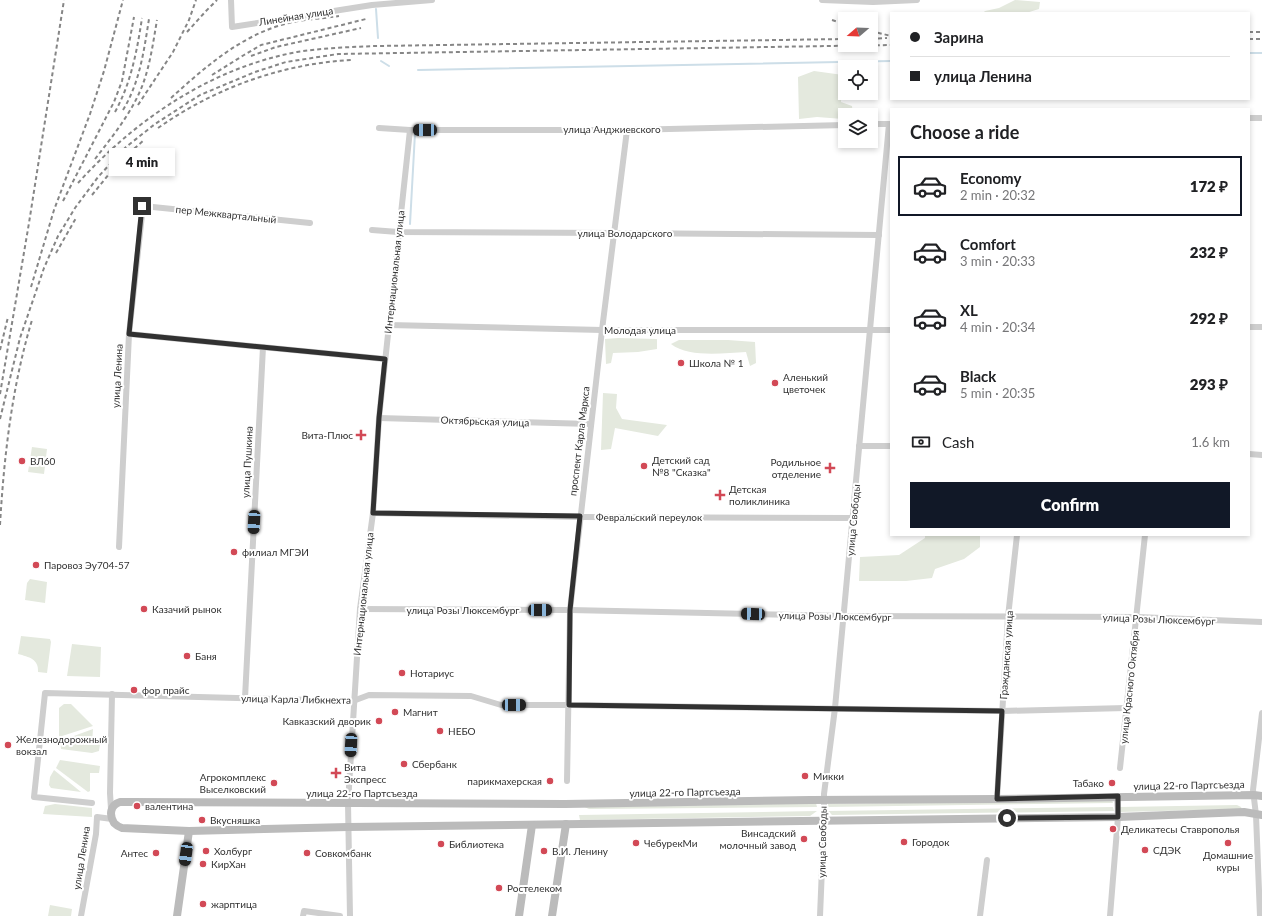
<!DOCTYPE html>
<html lang="en">
<head>
<meta charset="utf-8">
<style>
	:root { --surface:#fff; --page:#f2f2f2; --text:#202124; --muted:#757577; --line:#e0e0e0; --accent:#111827 }
	body { margin:0; font-family:Lato,sans-serif; background:var(--page); color:var(--text); height:100vh; display:flex; flex-direction:column; font-size:15px; white-space:nowrap }
	* { box-sizing:border-box; margin:0 }
	p { font-size:13px; color:var(--muted) }
	.icon { flex:none; width:22px; height:22px; fill:none; stroke:currentColor; stroke-width:2; stroke-linecap:round; stroke-linejoin:round }
	.map { position:relative; flex:1; overflow:hidden }
	.drawer { position:absolute; left:890px; top:108px; width:360px; height:428px; display:flex; flex-direction:column; background:var(--surface); border-radius:0px; box-shadow:0 2px 6px #0003 }
	.drawer>* { flex:none }
	.top-card { position:absolute; left:890px; top:12px; width:360px; height:88px; border-radius:0px; box-shadow:0 2px 6px #0003; display:grid; align-content:center; height:88px; padding:0 20px; background:var(--surface) }
	.needle { width:26px; rotate:251deg }
	.tools { position:absolute; left:838px; top:12px; display:grid; gap:8px }
	.tools a { display:grid; place-items:center; width:40px; height:40px; border-radius:0px; background:var(--surface); box-shadow:0 2px 6px #0003; font-size:20px }
	.end { position:absolute; width:18px; height:18px; margin:-9px; border:5px solid #313131; background:#fff; box-shadow:0 0 0 2px #fff }
	.from { border-radius:50% }
	.bubble { position:absolute; height:28px; border-radius:0px; background:var(--surface); box-shadow:0 2px 6px #0003; font-size:13px; font-weight:800; line-height:28px; text-align:center }
	.car { position:absolute; width:12px; height:24px; margin:-12px -6px; border-radius:5px; box-shadow:0 0 3px 1px #0007; background:linear-gradient(#222 24%,#8ab4d8 0 40%,#222 0 76%,#8ab4d8 0 86%,#222 0) }
	.top-card b { display:flex; align-items:center; gap:14px; height:38px; font-size:15px }
	.top-card b+b { border-top:1px solid var(--line) }
	.top-card i { width:10px; height:10px; background:var(--text) }
	ul { padding:0; list-style:none }
	li { display:flex; align-items:center; gap:12px; height:60px; margin:0 8px 6px; padding:0 12px; border:2px solid transparent; border-radius:0px }
	li div { flex:1 }
	li b { display:block; font-size:15px }
	li em { font-style:normal; font-weight:800 }
	li.current { border-color:var(--accent) }
	li>.icon { width:36px; height:36px; stroke-width:1.5 }
	h2 { padding:0 20px; font-size:18px; line-height:48px }
	.pay { display:flex; align-items:center; gap:10px; height:44px; padding:0 20px; font-size:15px }
	.pay p { margin-inline-start:auto }
	.button { display:flex; gap:8px; margin-top:auto; padding:8px 20px }
	.button a { flex:1; height:46px; border-radius:0px; background:var(--accent); color:#fff; font-size:16px; font-weight:800; line-height:46px; text-align:center }
	.map>svg:first-child { display:block }
</style>
</head>
<body>
<div class="map">
<svg width="1262" height="916" viewBox="0 0 1262 916">
	<rect width="100%" height="100%" fill="#fff"/>
	<g fill="#e4e9de">
		<path d="M1015 0 1040 2 1039 9 1026 13H983L985 11 999 8Z"/>
		<path d="M814 71 843 75 841 102 852 106 853 115H845V118L843 119 817 117 799 119 798 77Z"/>
		<path d="M618 338 657 339V349L638 352 613 353 611 363 606 364 605 339Z"/>
		<path d="M679 340H728L755 342 756 363 750 366 746 352C724 353 689 358 671 344Z"/>
		<path d="M603 393 617 394 616 408 622 419 667 425 658 436 615 428 611 449 601 450Z"/>
		<path d="M32 447 47 449 44 474 28 472Z"/>
		<path d="M925 535 980 536V547L964 559 935 569 932 578 906 581H859L860 557 899 555 925 538Z"/>
		<path d="M30 579 47 582 45 603 25 600 27 583Z"/>
		<path d="M21 636 50 639 51 642 47 673 38 672C39 659 29 657 18 654Z"/>
		<path d="M72 644 101 647 100 677 67 676Z"/>
		<path d="M64 704H71L93 726 59 737V708Z"/>
		<path d="M93 729 92 743 100 744 99 751 92 753 61 749 60 741Z"/>
		<path d="M60 760 100 766 99 773H90V791L88 792 56 768Z"/>
		<path d="M54 770 81 792 51 788 49 785 50 777Z"/>
		<path d="M1112 800 1113 803 828 807V804Z"/>
		<path d="M816 803 817 807 589 809 582 806Z"/>
		<path d="M55 804 92 808V817L43 814 45 806Z"/>
		<path d="M1237 805 1241 807 1242 809 1119 812V807Z"/>
		<path d="M1113 807 1114 811 832 815 828 811Z"/>
		<path d="M817 811 810 816 580 820 579 815Z"/>
		<path d="M50 905 72 909 71 916H48Z"/>
	</g>
	<g fill="none" stroke-linecap="round" stroke-linejoin="round">
		<g stroke="#cddee8" stroke-width="2">
			<path d="M376 9 378 38"/>
			<path d="M1249 53H1262"/>
			<path d="M381 61 389 66"/>
			<path d="M418 70 891 61"/>
			<path d="M410 224 415 133"/>
		</g>
		<g stroke="#cecece" stroke-width="6">
			<path d="M231 0 232 27 372 5 432 0"/>
			<path d="M822 0 873 2 917 0"/>
			<path d="M1249 118H1262"/>
			<path d="M871 124H891"/>
			<path d="M379 128 410 130H627L845 125"/>
			<path d="M372 230 398 232 614 233 879 235"/>
			<path d="M389 325 602 330H891"/>
			<path d="M1249 327H1262"/>
			<path d="M129 334 385 359"/>
			<path d="M379 418 591 424"/>
			<path d="M859 446H891"/>
			<path d="M1249 454 1262 455"/>
			<path d="M373 513 581 517 853 518"/>
			<path d="M119 547 129 334 143 206 310 223"/>
			<path d="M360 609 570 610 844 616 1137 617 1262 622"/>
			<path d="M245 698 263 347"/>
			<path d="M1120 768 1145 535"/>
			<path d="M567 781 570 610 602 330 627 130"/>
			<path d="M997 799 1008 617 1017 535"/>
			<path d="M92 803 34 797 45 693 353 701 369 695 471 696 501 705H569L1002 711 1126 708"/>
			<path d="M111 809 110 793 112 694"/>
			<path d="M81 916 96 834 97 817 112 819"/>
			<path d="M303 916 304 911 340 916"/>
			<path d="M350 916 348 803 360 609 373 513 379 418 410 130"/>
			<path d="M820 916 824 820V794L835 708 889 124"/>
			<path d="M980 916 987 860"/>
			<path d="M1110 916 1118 817 1117 796"/>
			<path d="M1260 916 1256 815 1253 790 1262 713"/>
		</g>
		<g stroke="#bbb" stroke-width="8">
			<path d="M1262 796 1254 795 997 799 810 800 565 804 130 802C127 802 123 802 120 802 110 805 109 815 114 823 116 825 119 827 122 828L189 831 348 827 1118 817 1244 812 1262 815"/>
			<path d="M177 916 189 831"/>
			<path d="M519 916 532 825"/>
			<path d="M552 916 566 824"/>
		</g>
		<g stroke="#868686" stroke-width="2" stroke-dasharray="4 3" stroke-linecap="butt">
			<path d="M832 20 845 24"/>
			<path d="M871 31 891 36"/>
			<path d="M187 32 206 11 217 0"/>
			<path d="M1249 32H1262"/>
			<path d="M871 39 887 38"/>
			<path d="M1249 39H1262"/>
			<path d="M251 56 276 47 361 28"/>
			<path d="M212 75 244 55 261 45 366 19"/>
			<path d="M171 98C204 68 240 36 285 24 302 19 321 19 339 16"/>
			<path d="M138 105 173 52 189 20 196 0"/>
			<path d="M123 110C140 82 144 50 149 19"/>
			<path d="M115 112C131 83 137 51 142 18"/>
			<path d="M158 128C215 88 281 64 351 60"/>
			<path d="M95 159C112 137 130 115 141 89 150 67 153 43 157 20"/>
			<path d="M78 183C136 119 211 68 297 52 323 48 350 47 376 46L845 39"/>
			<path d="M92 195 118 163 144 140"/>
			<path d="M63 201 114 102 122 81 134 17"/>
			<path d="M56 253 76 218"/>
			<path d="M31 287 54 210 90 114 104 71 123 0"/>
			<path d="M0 350 8 317"/>
			<path d="M0 394 29 223 64 0"/>
			<path d="M0 419 20 338 44 268 58 236 75 208 98 177 126 147 155 124 200 95 255 72 286 62 338 54 891 45"/>
			<path d="M0 525C4 456 12 386 32 320"/>
		</g>
	</g>
	<g fill="none" stroke-linecap="round" stroke-linejoin="round">
		<path stroke="#313131" stroke-width="5" d="M142 206 129 334 385 359 379 418 373 513 580 516 570 610 569 705 1002 711 997 799 1118 796V817L1007 818"/>
	</g>
	<g fill="#d24956" stroke="#fff" stroke-width="1.5">
		<circle cx="681" cy="363" r="4"/>
		<circle cx="775" cy="383" r="4"/>
		<path d="M359 429h4v4h4v4h-4v4h-4v-4h-4v-4h4z"/>
		<circle cx="22" cy="461" r="4"/>
		<circle cx="644" cy="466" r="4"/>
		<path d="M828 462h4v4h4v4h-4v4h-4v-4h-4v-4h4z"/>
		<path d="M718 489h4v4h4v4h-4v4h-4v-4h-4v-4h4z"/>
		<circle cx="234" cy="552" r="4"/>
		<circle cx="36" cy="565" r="4"/>
		<circle cx="144" cy="609" r="4"/>
		<circle cx="187" cy="656" r="4"/>
		<circle cx="402" cy="673" r="4"/>
		<circle cx="134" cy="690" r="4"/>
		<circle cx="395" cy="712" r="4"/>
		<circle cx="379" cy="721" r="4"/>
		<circle cx="440" cy="731" r="4"/>
		<circle cx="8" cy="745" r="4"/>
		<circle cx="404" cy="764" r="4"/>
		<path d="M334 767h4v4h4v4h-4v4h-4v-4h-4v-4h4z"/>
		<circle cx="805" cy="776" r="4"/>
		<circle cx="550" cy="781" r="4"/>
		<circle cx="274" cy="783" r="4"/>
		<circle cx="1112" cy="783" r="4"/>
		<circle cx="137" cy="806" r="4"/>
		<circle cx="202" cy="820" r="4"/>
		<circle cx="1113" cy="829" r="4"/>
		<circle cx="804" cy="839" r="4"/>
		<circle cx="904" cy="842" r="4"/>
		<circle cx="636" cy="843" r="4"/>
		<circle cx="1228" cy="843" r="4"/>
		<circle cx="441" cy="844" r="4"/>
		<circle cx="1145" cy="850" r="4"/>
		<circle cx="206" cy="851" r="4"/>
		<circle cx="544" cy="851" r="4"/>
		<circle cx="156" cy="853" r="4"/>
		<circle cx="307" cy="853" r="4"/>
		<circle cx="203" cy="864" r="4"/>
		<circle cx="499" cy="888" r="4"/>
		<circle cx="203" cy="904" r="4"/>
	</g>
	<g text-anchor="middle" dominant-baseline="central" stroke-width="4" stroke-linejoin="round" paint-order="stroke">
		<g font-size="10" fill="#313131" stroke="#fff">
			<text transform="translate(296 16) rotate(-9)">Линейная улица</text>
			<text x="612" y="129">улица Анджиевского</text>
			<text transform="translate(226 214) rotate(6)">пер Межквартальный</text>
			<text x="625" y="233">улица Володарского</text>
			<text transform="translate(394 272) rotate(-84)">Интернациональная улица</text>
			<text x="640" y="330">Молодая улица</text>
			<text transform="translate(117 376) rotate(-87)">улица Ленина</text>
			<text transform="translate(485 421) rotate(2)">Октябрьская улица</text>
			<text transform="translate(579 441) rotate(-83)">проспект Карла Маркса</text>
			<text transform="translate(247 462) rotate(-87)">улица Пушкина</text>
			<text x="649" y="517">Февральский переулок</text>
			<text transform="translate(853 520) rotate(-85)">улица Свободы</text>
			<text transform="translate(363 594) rotate(-84)">Интернациональная улица</text>
			<text x="463" y="610">улица Розы Люксембург</text>
			<text transform="translate(835 616) rotate(1)">улица Розы Люксембург</text>
			<text transform="translate(1159 619) rotate(2)">улица Розы Люксембург</text>
			<text transform="translate(1006 655) rotate(-86)">Гражданская улица</text>
			<text transform="translate(1129 687) rotate(-84)">улица Красного Октября</text>
			<text transform="translate(296 699) rotate(1)">улица Карла Либкнехта</text>
			<text transform="translate(1189 785) rotate(-1)">улица 22-го Партсъезда</text>
			<text transform="translate(685 792) rotate(-1)">улица 22-го Партсъезда</text>
			<text x="362" y="793">улица 22-го Партсъезда</text>
			<text transform="translate(822 842) rotate(-89)">улица Свободы</text>
			<text transform="translate(81 858) rotate(-81)">улица Ленина</text>
		</g>
		<g font-size="10" fill="#313131" stroke="#fff" text-anchor="start">
			<text x="689" y="363">Школа № 1</text>
			<text x="783" y="377">Аленький<tspan x="783" dy="12">цветочек</tspan></text>
			<text x="353" y="435" text-anchor="end">Вита-Плюс</text>
			<text x="652" y="460">Детский сад<tspan x="652" dy="12">№8 "Сказка"</tspan></text>
			<text x="30" y="461">ВЛ60</text>
			<text x="821" y="462" text-anchor="end">Родильное<tspan x="821" dy="12">отделение</tspan></text>
			<text x="729" y="489">Детская<tspan x="729" dy="12">поликлиника</tspan></text>
			<text x="242" y="552">филиал МГЭИ</text>
			<text x="44" y="565">Паровоз Эу704-57</text>
			<text x="152" y="609">Казачий рынок</text>
			<text x="195" y="656">Баня</text>
			<text x="410" y="673">Нотариус</text>
			<text x="142" y="690">фор прайс</text>
			<text x="403" y="712">Магнит</text>
			<text x="371" y="721" text-anchor="end">Кавказский дворик</text>
			<text x="448" y="731">НЕБО</text>
			<text x="16" y="739">Железнодорожный<tspan x="16" dy="12">вокзал</tspan></text>
			<text x="412" y="764">Сбербанк</text>
			<text x="344" y="767">Вита<tspan x="344" dy="12">Экспресс</tspan></text>
			<text x="813" y="776">Микки</text>
			<text x="266" y="777" text-anchor="end">Агрокомплекс<tspan x="266" dy="12">Выселковский</tspan></text>
			<text x="542" y="781" text-anchor="end">парикмахерская</text>
			<text x="1104" y="783" text-anchor="end">Табако</text>
			<text x="145" y="806">валентина</text>
			<text x="210" y="820">Вкусняшка</text>
			<text x="1121" y="829">Деликатесы Ставрополья</text>
			<text x="796" y="833" text-anchor="end">Винсадский<tspan x="796" dy="12">молочный завод</tspan></text>
			<text x="912" y="842">Городок</text>
			<text x="644" y="843">ЧебурекМи</text>
			<text x="449" y="844">Библиотека</text>
			<text x="1153" y="850">СДЭК</text>
			<text x="214" y="851">Холбург</text>
			<text x="552" y="851">В.И. Ленину</text>
			<text x="148" y="853" text-anchor="end">Антес</text>
			<text x="315" y="853">Совкомбанк</text>
			<text x="1228" y="855" text-anchor="middle">Домашние<tspan x="1228" dy="12">куры</tspan></text>
			<text x="211" y="864">КирХан</text>
			<text x="507" y="888">Ростелеком</text>
			<text x="211" y="904">жарптица</text>
		</g>
	</g>
</svg>
<div class="tools">
<a><svg class="needle" viewBox="-14 -14 28 28"><path d="M0-13l5 13h-10z" fill="#e53935"/><path d="M0 13l5-13h-10z" fill="#757577"/></svg></a>
<a><svg class="icon" aria-label="locate" viewBox="0 0 24 24"><circle cx="12" cy="12" r="6"/><path d="M12 2v4M12 18v4M2 12h4M18 12h4"/></svg></a>
<a><svg class="icon" aria-label="layers" viewBox="0 0 24 24"><path d="M12 4l9 5-9 5-9-5zM3 14l9 5 9-5"/></svg></a>
</div>
<i class="end from" style="left:1007px;top:818px"></i>
<i class="end" style="left:142px;top:206px"></i>
<div class="bubble" style="left:109px;top:148px;width:66px">4 min</div>
<i class="car" style="left:425px;top:130px;rotate:270deg"></i>
<i class="car" style="left:254px;top:522px;rotate:183deg"></i>
<i class="car" style="left:540px;top:610px;rotate:90deg"></i>
<i class="car" style="left:753px;top:614px;rotate:272deg"></i>
<i class="car" style="left:514px;top:705px;rotate:90deg"></i>
<i class="car" style="left:351px;top:745px;rotate:183deg"></i>
<i class="car" style="left:186px;top:854px;rotate:188deg"></i>
<div class="top-card">
<b><i class="from"></i>Зарина</b>
<b><i></i>улица Ленина</b>
</div>
<section class="drawer">
<h2>Choose a ride</h2>
<ul>
<li class="current"><svg class="icon" aria-label="car" viewBox="0 0 24 24"><path d="M5 17H2v-5l4-1 3-4h7l3 4 3 1v5h-3M9 17h6M6 11h13"/><circle cx="7" cy="17" r="2"/><circle cx="17" cy="17" r="2"/></svg><div><b>Economy</b><p>2 min · 20:32</p></div><em>172 ₽</em></li>
<li><svg class="icon" aria-label="car" viewBox="0 0 24 24"><path d="M5 17H2v-5l4-1 3-4h7l3 4 3 1v5h-3M9 17h6M6 11h13"/><circle cx="7" cy="17" r="2"/><circle cx="17" cy="17" r="2"/></svg><div><b>Comfort</b><p>3 min · 20:33</p></div><em>232 ₽</em></li>
<li><svg class="icon" aria-label="car" viewBox="0 0 24 24"><path d="M5 17H2v-5l4-1 3-4h7l3 4 3 1v5h-3M9 17h6M6 11h13"/><circle cx="7" cy="17" r="2"/><circle cx="17" cy="17" r="2"/></svg><div><b>XL</b><p>4 min · 20:34</p></div><em>292 ₽</em></li>
<li><svg class="icon" aria-label="car" viewBox="0 0 24 24"><path d="M5 17H2v-5l4-1 3-4h7l3 4 3 1v5h-3M9 17h6M6 11h13"/><circle cx="7" cy="17" r="2"/><circle cx="17" cy="17" r="2"/></svg><div><b>Black</b><p>5 min · 20:35</p></div><em>293 ₽</em></li>
</ul>
<div class="pay"><svg class="icon" aria-label="cash" viewBox="0 0 24 24"><path d="M3 7h18v10H3z"/><circle cx="12" cy="12" r="2"/></svg>Cash<p>1.6 km</p></div>
<div class="button"><a>Confirm</a></div>
</section>
</div>
</body>
</html>
